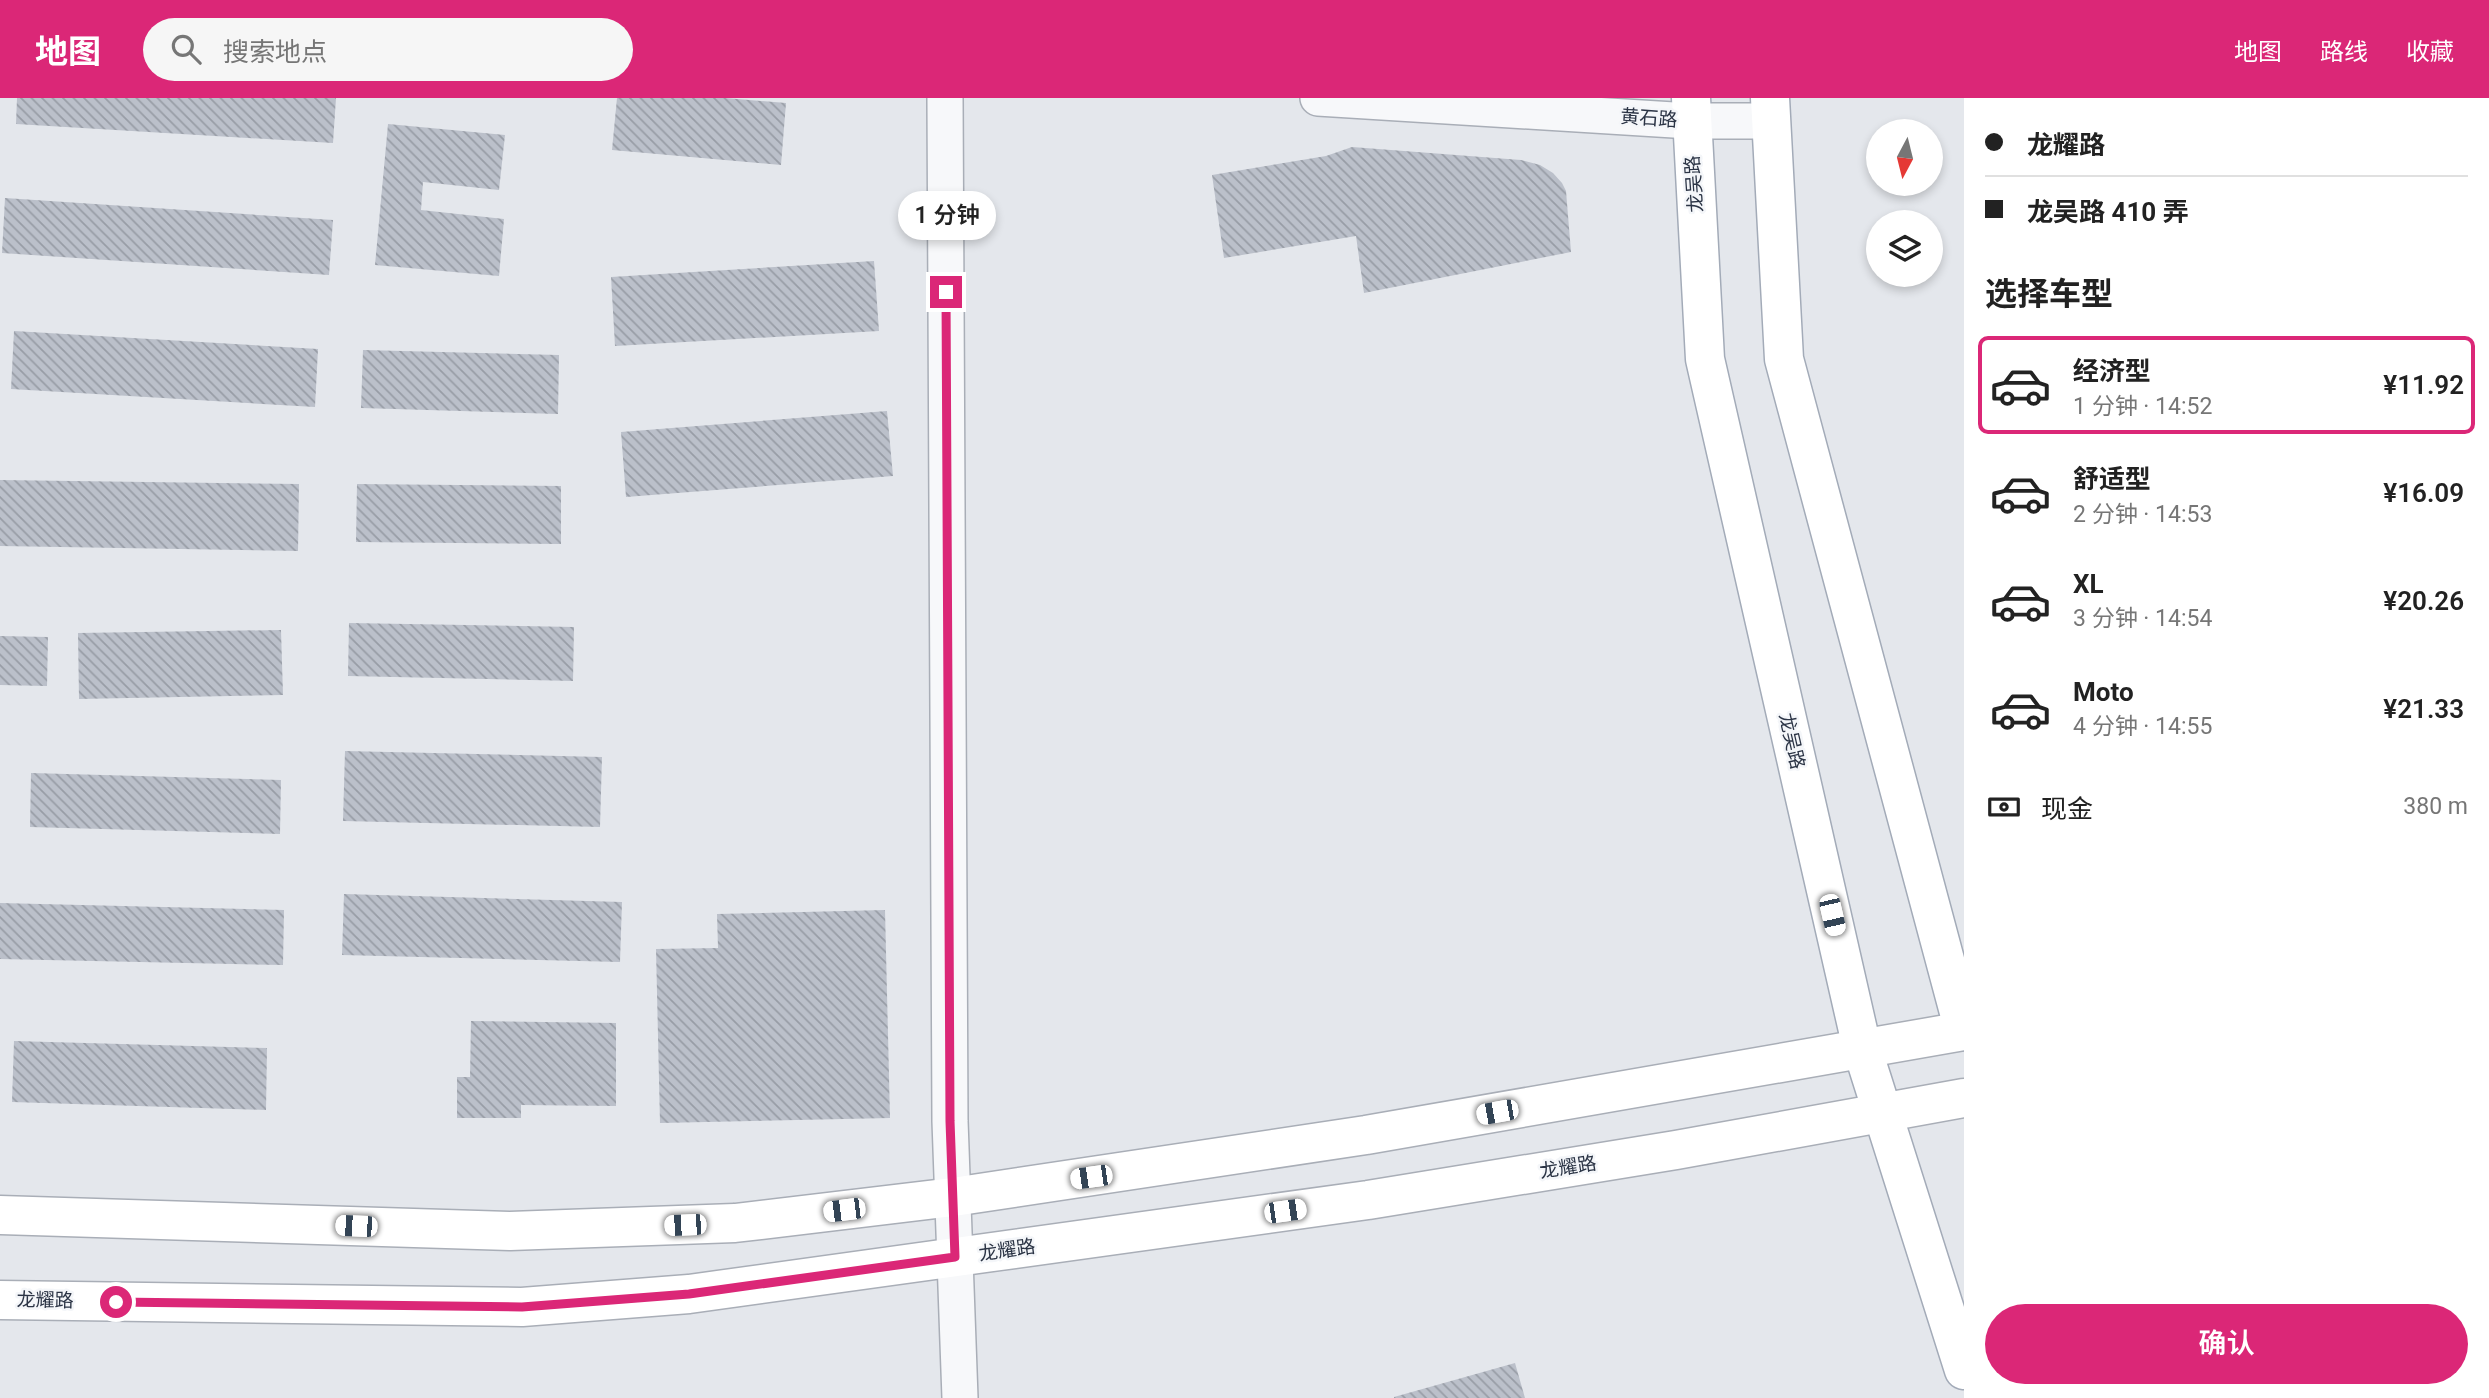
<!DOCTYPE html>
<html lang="zh">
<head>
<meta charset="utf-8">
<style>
	:root { --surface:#fff; --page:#f6f6f6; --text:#222; --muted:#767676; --line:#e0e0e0; --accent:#db2777 }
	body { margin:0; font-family:Roboto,"Noto Sans SC",sans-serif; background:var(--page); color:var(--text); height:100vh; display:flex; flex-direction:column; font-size:26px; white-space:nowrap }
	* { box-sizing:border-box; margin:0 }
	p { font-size:23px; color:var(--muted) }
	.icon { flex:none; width:38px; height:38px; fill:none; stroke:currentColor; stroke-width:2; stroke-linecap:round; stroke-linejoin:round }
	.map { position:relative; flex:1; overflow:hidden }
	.drawer { display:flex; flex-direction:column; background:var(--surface); width:525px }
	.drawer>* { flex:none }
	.hud { display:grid; align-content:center; height:154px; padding:0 21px; background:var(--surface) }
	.needle { width:46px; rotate:187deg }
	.buttons { position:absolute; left:1866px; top:21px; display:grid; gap:14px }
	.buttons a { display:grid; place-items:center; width:77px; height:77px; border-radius:50%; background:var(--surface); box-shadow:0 4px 10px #0003; font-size:35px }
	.end { position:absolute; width:32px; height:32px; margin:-16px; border:9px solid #db2777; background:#fff; box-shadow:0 0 0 4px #fff }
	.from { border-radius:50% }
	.bubble { position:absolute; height:49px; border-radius:24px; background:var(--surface); box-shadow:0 4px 10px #0003; font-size:23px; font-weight:600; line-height:49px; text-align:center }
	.car { position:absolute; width:21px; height:42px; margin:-21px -10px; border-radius:9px; box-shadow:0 0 5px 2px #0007; background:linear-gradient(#fff 24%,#345 0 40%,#fff 0 76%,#345 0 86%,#fff 0) }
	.hud b { display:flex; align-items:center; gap:24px; height:66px; font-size:26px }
	.hud b+b { border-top:2px solid var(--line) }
	.hud i { width:18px; height:18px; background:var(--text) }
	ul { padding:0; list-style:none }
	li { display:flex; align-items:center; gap:21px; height:98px; margin:0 14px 10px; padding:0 7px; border:4px solid transparent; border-radius:10px }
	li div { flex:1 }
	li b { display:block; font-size:26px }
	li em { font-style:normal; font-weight:600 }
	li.active { border-color:var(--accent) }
	li>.icon { width:63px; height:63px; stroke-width:1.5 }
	h2 { padding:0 21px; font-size:32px; line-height:84px }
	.pay { display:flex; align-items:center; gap:18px; height:77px; padding:0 21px; font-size:26px }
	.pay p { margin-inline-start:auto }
	.action { display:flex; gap:14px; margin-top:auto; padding:14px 21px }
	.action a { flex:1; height:80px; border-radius:42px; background:var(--accent); color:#fff; font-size:28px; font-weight:600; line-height:80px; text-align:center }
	header { display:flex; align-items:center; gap:42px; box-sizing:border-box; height:98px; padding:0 35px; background:var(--accent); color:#fff }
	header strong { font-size:33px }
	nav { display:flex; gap:38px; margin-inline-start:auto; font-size:24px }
	.search { width:490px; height:63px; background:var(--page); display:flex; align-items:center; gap:18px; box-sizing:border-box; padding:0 24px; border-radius:38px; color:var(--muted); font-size:26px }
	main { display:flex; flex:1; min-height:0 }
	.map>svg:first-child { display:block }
</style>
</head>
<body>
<header>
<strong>地图</strong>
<div class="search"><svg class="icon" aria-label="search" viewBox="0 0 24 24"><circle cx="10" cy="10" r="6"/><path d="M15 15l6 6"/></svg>搜索地点</div>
<nav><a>地图</a><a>路线</a><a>收藏</a></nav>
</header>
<main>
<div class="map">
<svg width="1964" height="1300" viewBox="0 0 1964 1300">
	<defs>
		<pattern id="building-back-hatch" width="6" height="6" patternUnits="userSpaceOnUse" patternTransform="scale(1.75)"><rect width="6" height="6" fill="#bbc0ca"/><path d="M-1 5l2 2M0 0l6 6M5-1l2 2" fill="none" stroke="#989da6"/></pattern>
	</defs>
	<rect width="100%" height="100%" fill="#e4e7ec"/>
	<g fill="url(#building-back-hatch)">
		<path d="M17 0H336L333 45 16 26Z"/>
		<path d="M617 0H725L786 5 781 67 612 52Z"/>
		<path d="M388 26 505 37 499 92 423 84 421 112 504 121 499 178 375 167Z"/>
		<path d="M1352 49 1521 62 1540 67 1553 75 1562 85 1566 93 1571 154 1364 195 1356 138 1224 160 1212 77 1326 58Z"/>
		<path d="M5 100 333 122 329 177 2 155Z"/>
		<path d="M874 163 879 233 615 248 611 179Z"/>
		<path d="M14 233 318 251 315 309 11 291Z"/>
		<path d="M363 252 559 257 558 316 361 310Z"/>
		<path d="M887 313 893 378 626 399 621 334Z"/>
		<path d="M0 382 299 386 298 453 0 448Z"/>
		<path d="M357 386 561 388V446L356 444Z"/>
		<path d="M349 525 574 529 573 583 348 578Z"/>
		<path d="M281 532 283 597 79 601 78 535Z"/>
		<path d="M0 538 48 539 47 588 0 587Z"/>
		<path d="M345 653 602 659 600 729 343 723Z"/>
		<path d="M31 675 281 682 280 736 30 729Z"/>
		<path d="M344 796 622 804 620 864 342 857Z"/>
		<path d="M0 805 284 812 283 867 0 861Z"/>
		<path d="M885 812 890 1020 660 1025 656 851 718 850 717 816Z"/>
		<path d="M471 923 616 925V1008L521 1007V1020H457V979H470Z"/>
		<path d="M14 943 267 950 266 1012 12 1004Z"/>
		<path d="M1515 1265 1525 1300H1394V1299Z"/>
	</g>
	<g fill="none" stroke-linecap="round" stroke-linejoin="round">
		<g stroke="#a9aeb7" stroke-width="38">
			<g id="minor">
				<path d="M945 0 950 1023 960 1300"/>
				<path d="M1318 0 1690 23H1770"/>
			</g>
		</g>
		<g stroke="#a9aeb7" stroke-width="41">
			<g id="secondary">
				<path d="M0 1117 510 1133 735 1125 953 1099 1366 1037 1964 933"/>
				<path d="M0 1202 522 1209 689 1196 1368 1102 1676 1052 1964 1000"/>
			</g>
		</g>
		<g stroke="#a3abb8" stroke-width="41">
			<g id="primary">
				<path d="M1691 0 1705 261 1862 950 1964 1272"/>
				<path d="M1770 0 1784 261 1964 933"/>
			</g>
		</g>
		<use href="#minor" stroke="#f7f8fa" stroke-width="35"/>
		<use href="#secondary" stroke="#fff" stroke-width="38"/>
		<use href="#primary" stroke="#fff" stroke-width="38"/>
	</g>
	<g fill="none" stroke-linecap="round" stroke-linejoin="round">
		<path stroke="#db2777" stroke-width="9" d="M116 1204 522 1209 689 1196 955 1159 950 1023 946 194"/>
	</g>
	<g text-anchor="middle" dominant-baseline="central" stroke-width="5" stroke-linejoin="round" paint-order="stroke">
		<g font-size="19" fill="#2b3445" stroke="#f4f6f9">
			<text transform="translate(1649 20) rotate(4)">黄石路</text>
			<text transform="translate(1694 86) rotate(-94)">龙吴路</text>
			<text transform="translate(1792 643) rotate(77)">龙吴路</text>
			<text transform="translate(1568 1069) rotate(-9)">龙耀路</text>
			<text transform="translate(1007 1152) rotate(-8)">龙耀路</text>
			<text transform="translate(45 1202) rotate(1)">龙耀路</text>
		</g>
	</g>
</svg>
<div class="buttons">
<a><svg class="needle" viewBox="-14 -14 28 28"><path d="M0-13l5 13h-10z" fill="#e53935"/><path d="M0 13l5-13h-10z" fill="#767676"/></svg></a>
<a><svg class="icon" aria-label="layers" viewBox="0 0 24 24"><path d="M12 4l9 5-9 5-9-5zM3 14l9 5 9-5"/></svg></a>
</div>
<i class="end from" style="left:116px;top:1204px"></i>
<i class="end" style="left:946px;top:194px"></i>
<div class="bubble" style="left:898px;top:93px;width:98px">1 分钟</div>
<i class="car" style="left:1832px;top:817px;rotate:167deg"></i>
<i class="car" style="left:1497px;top:1014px;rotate:260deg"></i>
<i class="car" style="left:1091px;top:1079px;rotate:262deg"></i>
<i class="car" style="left:844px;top:1112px;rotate:263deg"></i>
<i class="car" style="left:1285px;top:1113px;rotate:82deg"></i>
<i class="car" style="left:685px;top:1127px;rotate:268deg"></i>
<i class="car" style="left:356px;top:1128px;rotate:272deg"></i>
</div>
<section class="drawer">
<div class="hud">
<b><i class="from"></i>龙耀路</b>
<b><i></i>龙吴路 410 弄</b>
</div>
<h2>选择车型</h2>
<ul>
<li class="active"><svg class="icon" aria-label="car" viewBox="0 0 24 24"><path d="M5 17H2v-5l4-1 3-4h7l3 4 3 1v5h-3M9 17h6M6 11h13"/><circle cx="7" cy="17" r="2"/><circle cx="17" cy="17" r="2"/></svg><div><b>经济型</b><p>1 分钟 · 14:52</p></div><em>¥11.92</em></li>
<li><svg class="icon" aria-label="car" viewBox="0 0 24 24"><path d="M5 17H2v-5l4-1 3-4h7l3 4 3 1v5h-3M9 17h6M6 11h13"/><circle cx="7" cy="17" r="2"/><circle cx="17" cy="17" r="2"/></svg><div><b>舒适型</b><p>2 分钟 · 14:53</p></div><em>¥16.09</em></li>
<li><svg class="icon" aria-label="car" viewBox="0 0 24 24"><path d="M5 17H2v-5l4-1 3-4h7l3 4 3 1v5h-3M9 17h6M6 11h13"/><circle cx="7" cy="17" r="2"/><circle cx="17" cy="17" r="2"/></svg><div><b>XL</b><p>3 分钟 · 14:54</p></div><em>¥20.26</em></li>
<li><svg class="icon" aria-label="car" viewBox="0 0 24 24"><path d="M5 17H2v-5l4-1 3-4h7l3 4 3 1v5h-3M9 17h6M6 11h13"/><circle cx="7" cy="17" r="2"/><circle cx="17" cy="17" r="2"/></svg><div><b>Moto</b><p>4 分钟 · 14:55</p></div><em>¥21.33</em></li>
</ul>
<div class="pay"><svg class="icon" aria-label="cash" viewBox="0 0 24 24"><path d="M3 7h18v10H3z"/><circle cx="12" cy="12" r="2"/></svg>现金<p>380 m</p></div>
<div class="action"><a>确认</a></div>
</section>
</main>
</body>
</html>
